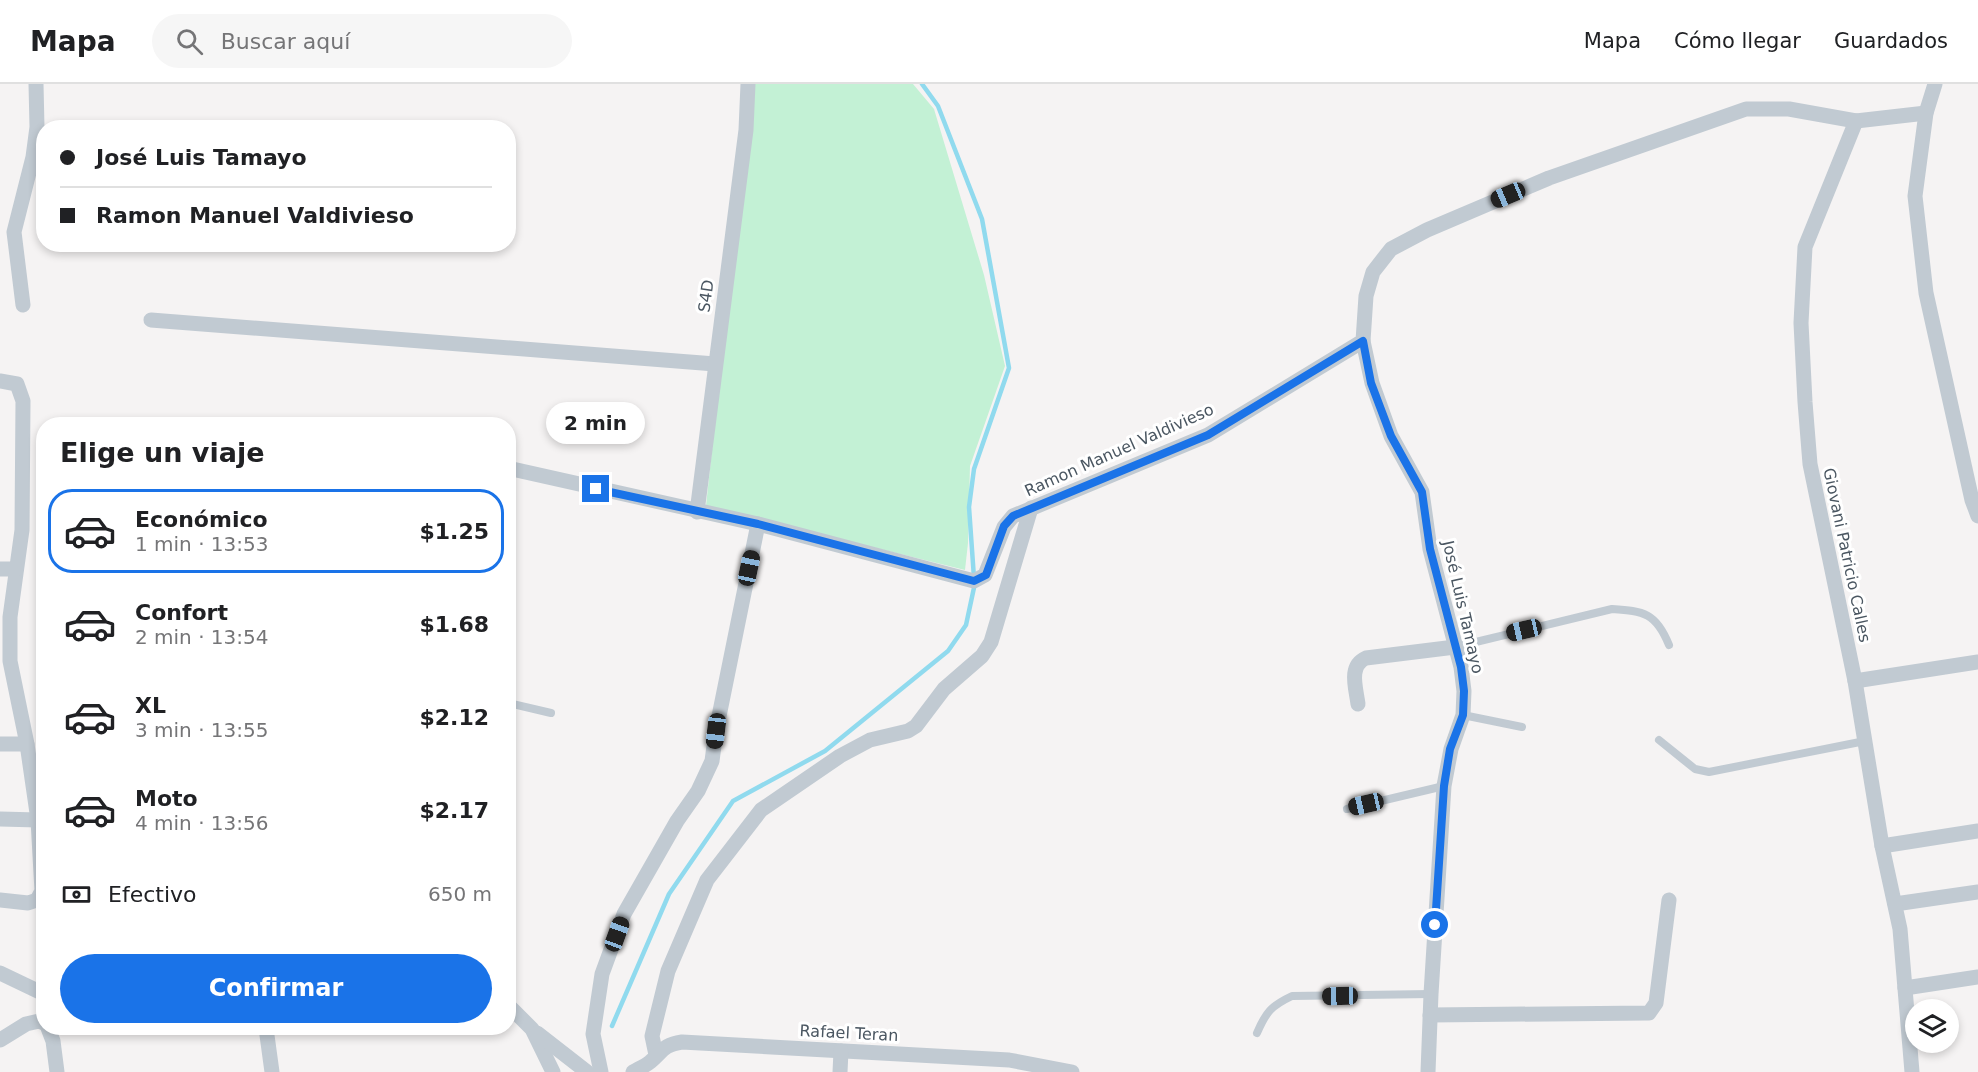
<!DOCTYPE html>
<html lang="es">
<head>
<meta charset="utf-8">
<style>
	:root { --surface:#fff; --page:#f6f6f6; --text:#202124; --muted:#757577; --line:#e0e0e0; --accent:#1a73e8 }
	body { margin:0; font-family:"DejaVu Sans",sans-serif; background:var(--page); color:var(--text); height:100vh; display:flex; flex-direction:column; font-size:22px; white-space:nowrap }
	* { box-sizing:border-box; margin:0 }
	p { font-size:20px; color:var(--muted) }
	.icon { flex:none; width:33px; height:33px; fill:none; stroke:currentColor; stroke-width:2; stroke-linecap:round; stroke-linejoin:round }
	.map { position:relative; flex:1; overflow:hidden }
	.sheet { position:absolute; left:36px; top:333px; width:480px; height:618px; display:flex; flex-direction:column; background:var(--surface); border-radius:24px; box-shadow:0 3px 9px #0003 }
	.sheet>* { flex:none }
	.guide { position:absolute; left:36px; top:36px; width:480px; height:132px; border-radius:24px; box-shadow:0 3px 9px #0003; display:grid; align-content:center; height:132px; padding:0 24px; background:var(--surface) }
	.tools { position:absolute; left:1905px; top:915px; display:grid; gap:12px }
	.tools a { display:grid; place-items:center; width:54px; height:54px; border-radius:50%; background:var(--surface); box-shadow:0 3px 9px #0003; font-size:30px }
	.end { position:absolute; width:27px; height:27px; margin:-14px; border:8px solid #1a73e8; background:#fff; box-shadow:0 0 0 3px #fff }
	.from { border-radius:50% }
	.bubble { position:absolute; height:42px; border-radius:21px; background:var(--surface); box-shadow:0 3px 9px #0003; font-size:20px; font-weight:800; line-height:42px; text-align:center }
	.car { position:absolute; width:18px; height:36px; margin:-18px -9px; border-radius:8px; box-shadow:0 0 4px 2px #0007; background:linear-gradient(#222 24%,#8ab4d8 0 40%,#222 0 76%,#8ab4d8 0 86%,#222 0) }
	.guide b { display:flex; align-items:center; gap:21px; height:57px; font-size:22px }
	.guide b+b { border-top:2px solid var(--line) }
	.guide i { width:15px; height:15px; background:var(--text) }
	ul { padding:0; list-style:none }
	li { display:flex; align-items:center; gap:18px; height:84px; margin:0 12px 9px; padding:0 12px; border:3px solid transparent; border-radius:24px }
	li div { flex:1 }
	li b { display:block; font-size:22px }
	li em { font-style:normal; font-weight:800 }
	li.selected { border-color:var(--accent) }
	li>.icon { width:54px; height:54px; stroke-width:1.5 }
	h2 { padding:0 24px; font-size:27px; line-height:72px }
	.pay { display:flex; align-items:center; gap:15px; height:66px; padding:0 24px; font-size:22px }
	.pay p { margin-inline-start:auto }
	.button { display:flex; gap:12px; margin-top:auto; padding:12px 24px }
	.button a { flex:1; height:69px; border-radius:36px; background:var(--accent); color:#fff; font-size:24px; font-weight:800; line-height:69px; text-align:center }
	header { display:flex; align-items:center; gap:36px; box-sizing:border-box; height:84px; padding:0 30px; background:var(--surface); border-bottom:2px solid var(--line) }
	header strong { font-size:28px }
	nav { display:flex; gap:33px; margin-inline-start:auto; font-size:21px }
	.search { width:420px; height:54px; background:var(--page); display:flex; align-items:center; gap:15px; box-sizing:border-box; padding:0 21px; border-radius:33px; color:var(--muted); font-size:22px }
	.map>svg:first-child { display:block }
</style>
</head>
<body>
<header>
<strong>Mapa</strong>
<div class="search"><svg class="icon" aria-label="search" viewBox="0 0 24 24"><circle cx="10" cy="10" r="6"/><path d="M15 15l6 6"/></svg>Buscar aquí</div>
<nav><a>Mapa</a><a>Cómo llegar</a><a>Guardados</a></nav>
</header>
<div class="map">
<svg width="1978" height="988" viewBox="0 0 1978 988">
	<rect width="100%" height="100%" fill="#f5f3f3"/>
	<path fill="#c3f1d5" d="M751 0H913L934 25 984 191 1005 282 970 382 968 459 965 486 706 422Z"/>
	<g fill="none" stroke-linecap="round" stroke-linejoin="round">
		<g stroke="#90daee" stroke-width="4.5">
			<path d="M922 0 938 22 982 135 1009 284 974 385 969 423 974 494"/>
			<path d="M612 942 669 810 733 717 825 667 948 567 966 541 975 499"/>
		</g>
		<g stroke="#c1cad2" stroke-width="8">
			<path d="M1455 563 1612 525C1644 527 1656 529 1669 561"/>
			<path d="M508 619 551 629"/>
			<path d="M1463 631 1522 643"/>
			<path d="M1659 656 1695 685 1709 688 1865 657"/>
			<path d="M1347 725 1444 702"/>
			<path d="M1257 949C1266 928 1271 922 1292 912L1431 910"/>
		</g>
		<g stroke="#c1cad2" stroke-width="15">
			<path d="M1935 0 1926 29 1915 112 1926 209 1972 416 1978 432"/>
			<path d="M23 221 14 148 33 73 37 43 36 0"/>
			<path d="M151 236 715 280"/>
			<path d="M1363 257 1372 299 1391 352 1422 408 1430 465 1461 583 1464 607 1463 631 1451 665 1444 702 1431 910 1428 988"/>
			<path d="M0 297 17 300 23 317 22 446 10 533V577L27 660 38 736 42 807 37 816 28 819 0 816"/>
			<path d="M508 384 758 440 974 497 985 491 1004 443 1013 432 1208 351 1363 257 1366 212 1373 188 1391 165 1427 146 1549 94 1746 25H1789L1856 37"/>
			<path d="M697 428 746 46 748 0"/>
			<path d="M0 485H16"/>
			<path d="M1855 597 1978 578"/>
			<path d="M1358 620C1356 604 1348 582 1366 574L1455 563"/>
			<path d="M0 660H27"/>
			<path d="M0 735 38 736"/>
			<path d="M1882 762 1978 747"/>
			<path d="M1895 820 1978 808"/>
			<path d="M0 889 44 910"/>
			<path d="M1905 904 1978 893"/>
			<path d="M508 921 532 945 553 988"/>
			<path d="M1430 931 1649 929 1656 919 1669 816"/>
			<path d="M48 944 53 957 57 988"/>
			<path d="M266 944 272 988"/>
			<path d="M537 949 587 988"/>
			<path d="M0 956 26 940 39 937 44 939"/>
			<path d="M656 971 652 952 668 887 707 796 761 726 840 672 870 656 908 647 916 642 944 605 982 572 991 558 1031 424"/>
			<path d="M601 988 593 950 602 890 624 830 677 737 698 707 712 677 716 647 758 440"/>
			<path d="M633 988C638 985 645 982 650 978 663 967 663 961 682 958L1009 976 1072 988"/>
			<path d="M840 988 841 967"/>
			<path d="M1912 988 1900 845 1882 762 1855 597 1810 380 1805 318 1801 239 1805 163 1856 37 1926 29"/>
		</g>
	</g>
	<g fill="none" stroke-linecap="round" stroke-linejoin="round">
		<path stroke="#1a73e8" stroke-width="8" d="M596 405 758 440 974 497 986 491 1004 442 1013 432 1208 351 1363 257 1371 299 1391 352 1422 408 1430 465 1461 583 1464 607 1463 631 1450 665 1444 702 1435 841"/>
	</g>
	<g text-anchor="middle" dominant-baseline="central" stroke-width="6" stroke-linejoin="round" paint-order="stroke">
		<g font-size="16" fill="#4a5661" stroke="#fff">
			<text transform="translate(706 212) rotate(-82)">S4D</text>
			<text transform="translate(1119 366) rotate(-24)">Ramon Manuel Valdivieso</text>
			<text transform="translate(1847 471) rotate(78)">Giovani Patricio Calles</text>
			<text transform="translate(1463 523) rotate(77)">José Luis Tamayo</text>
			<text transform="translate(849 949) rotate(3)">Rafael Teran</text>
		</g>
	</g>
</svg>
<div class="tools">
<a><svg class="icon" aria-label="layers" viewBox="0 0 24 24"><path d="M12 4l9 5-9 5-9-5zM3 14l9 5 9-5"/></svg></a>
</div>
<i class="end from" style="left:1435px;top:841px"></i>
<i class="end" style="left:596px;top:405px"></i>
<div class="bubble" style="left:546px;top:318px;width:99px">2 min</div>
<i class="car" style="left:1508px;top:111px;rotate:247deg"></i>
<i class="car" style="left:749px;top:484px;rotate:12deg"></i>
<i class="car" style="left:1524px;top:546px;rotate:257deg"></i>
<i class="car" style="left:716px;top:647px;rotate:187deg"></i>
<i class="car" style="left:1366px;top:720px;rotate:257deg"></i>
<i class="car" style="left:617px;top:850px;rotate:20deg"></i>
<i class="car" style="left:1340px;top:912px;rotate:269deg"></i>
<div class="guide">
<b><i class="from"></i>José Luis Tamayo</b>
<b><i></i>Ramon Manuel Valdivieso</b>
</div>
<section class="sheet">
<h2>Elige un viaje</h2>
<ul>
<li class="selected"><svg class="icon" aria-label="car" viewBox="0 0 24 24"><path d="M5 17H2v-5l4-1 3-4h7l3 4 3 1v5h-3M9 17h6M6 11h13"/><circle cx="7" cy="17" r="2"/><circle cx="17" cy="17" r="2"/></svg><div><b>Económico</b><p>1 min · 13:53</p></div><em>$1.25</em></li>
<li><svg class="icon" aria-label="car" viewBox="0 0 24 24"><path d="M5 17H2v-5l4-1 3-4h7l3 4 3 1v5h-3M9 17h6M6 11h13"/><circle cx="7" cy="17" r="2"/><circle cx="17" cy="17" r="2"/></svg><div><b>Confort</b><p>2 min · 13:54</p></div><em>$1.68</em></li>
<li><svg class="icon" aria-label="car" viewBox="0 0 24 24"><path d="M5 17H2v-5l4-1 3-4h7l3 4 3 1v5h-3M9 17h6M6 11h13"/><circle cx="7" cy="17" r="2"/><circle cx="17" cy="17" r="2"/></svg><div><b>XL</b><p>3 min · 13:55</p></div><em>$2.12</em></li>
<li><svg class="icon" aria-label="car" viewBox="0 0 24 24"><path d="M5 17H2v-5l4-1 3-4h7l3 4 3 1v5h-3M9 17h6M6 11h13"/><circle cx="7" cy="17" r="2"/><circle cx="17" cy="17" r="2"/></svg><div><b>Moto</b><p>4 min · 13:56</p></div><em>$2.17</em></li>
</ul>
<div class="pay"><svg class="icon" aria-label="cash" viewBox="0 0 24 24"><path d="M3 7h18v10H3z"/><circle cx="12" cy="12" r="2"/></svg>Efectivo<p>650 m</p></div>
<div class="button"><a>Confirmar</a></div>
</section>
</div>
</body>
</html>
